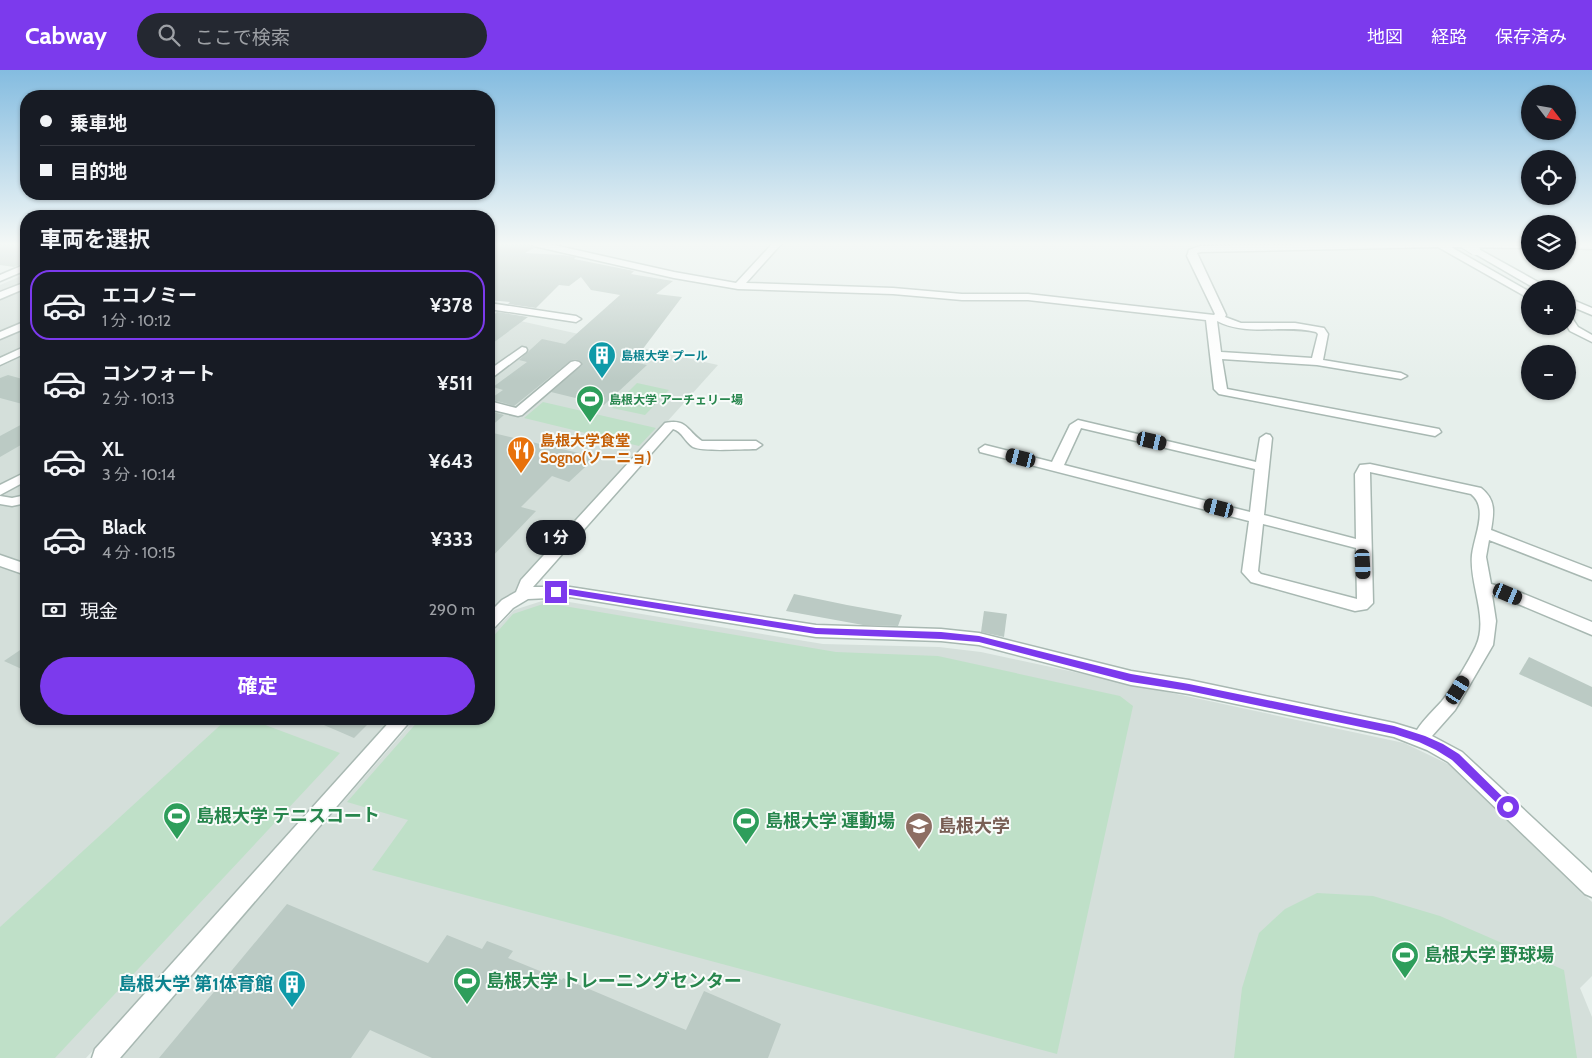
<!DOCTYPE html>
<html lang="ja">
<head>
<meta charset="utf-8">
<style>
	:root { --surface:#171b24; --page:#242831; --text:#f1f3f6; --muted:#9ea1a6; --line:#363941; --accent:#7c3aed }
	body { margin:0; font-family:Cabin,"Noto Sans JP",sans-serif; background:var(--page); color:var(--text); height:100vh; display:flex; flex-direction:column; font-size:19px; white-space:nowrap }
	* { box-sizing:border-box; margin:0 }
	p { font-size:16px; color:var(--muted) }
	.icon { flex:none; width:28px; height:28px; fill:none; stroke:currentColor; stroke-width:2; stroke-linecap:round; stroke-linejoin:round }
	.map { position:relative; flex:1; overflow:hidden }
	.panel { position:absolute; left:20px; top:140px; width:475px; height:515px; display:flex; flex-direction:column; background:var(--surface); border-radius:20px; box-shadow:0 1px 4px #0004 }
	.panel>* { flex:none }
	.hud { position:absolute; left:20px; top:20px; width:475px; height:110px; border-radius:20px; box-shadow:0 1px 4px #0004; display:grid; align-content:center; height:110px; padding:0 20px; background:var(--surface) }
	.needle { width:32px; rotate:121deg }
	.tools { position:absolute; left:1521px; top:15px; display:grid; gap:10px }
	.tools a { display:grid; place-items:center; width:55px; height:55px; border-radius:50%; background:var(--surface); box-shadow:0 1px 4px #0004; font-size:25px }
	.end { position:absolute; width:22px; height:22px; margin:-11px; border:6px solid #7c3aed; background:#fff; box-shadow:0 0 0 2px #fff }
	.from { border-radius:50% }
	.bubble { position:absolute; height:35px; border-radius:18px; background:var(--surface); box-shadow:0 1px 4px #0004; font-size:16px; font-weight:700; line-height:35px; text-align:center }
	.car { position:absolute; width:15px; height:30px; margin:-15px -8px; border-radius:6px; box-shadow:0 0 4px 1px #0007; background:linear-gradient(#222 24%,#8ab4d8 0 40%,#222 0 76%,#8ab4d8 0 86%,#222 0) }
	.hud b { display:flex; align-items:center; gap:18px; height:48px; font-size:19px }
	.hud b+b { border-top:1px solid var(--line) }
	.hud i { width:12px; height:12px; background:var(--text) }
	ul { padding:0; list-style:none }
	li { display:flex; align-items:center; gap:15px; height:70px; margin:0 10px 8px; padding:0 10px; border:2px solid transparent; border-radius:20px }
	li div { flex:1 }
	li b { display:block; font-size:19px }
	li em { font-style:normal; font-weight:700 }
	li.active { border-color:var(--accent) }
	li>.icon { width:45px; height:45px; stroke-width:1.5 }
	h2 { padding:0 20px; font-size:22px; line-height:60px }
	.pay { display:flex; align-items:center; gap:12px; height:55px; padding:0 20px; font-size:19px }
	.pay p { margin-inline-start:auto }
	.button { display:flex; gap:10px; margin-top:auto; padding:10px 20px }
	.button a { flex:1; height:58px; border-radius:30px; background:var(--accent); color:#fff; font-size:20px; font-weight:700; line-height:58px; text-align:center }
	header { display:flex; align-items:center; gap:30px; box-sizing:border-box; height:70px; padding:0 25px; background:var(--accent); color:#fff }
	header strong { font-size:24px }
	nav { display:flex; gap:28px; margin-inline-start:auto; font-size:18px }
	.search { width:350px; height:45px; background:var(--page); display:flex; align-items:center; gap:12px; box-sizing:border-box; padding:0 18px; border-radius:28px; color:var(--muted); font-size:19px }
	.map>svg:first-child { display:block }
</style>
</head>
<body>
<header>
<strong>Cabway</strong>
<div class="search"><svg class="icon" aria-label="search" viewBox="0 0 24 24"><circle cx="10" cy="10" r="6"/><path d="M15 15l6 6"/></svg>ここで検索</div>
<nav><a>地図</a><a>経路</a><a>保存済み</a></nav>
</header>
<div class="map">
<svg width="1592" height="988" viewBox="0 0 1592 988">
	<rect width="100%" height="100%" fill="#e6efeb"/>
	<g fill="#d4dfda">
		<path d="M26 204V649H398L86 988H0V215Z"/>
		<path d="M489 244 718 295 489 550Z"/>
		<path d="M557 530 823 574 939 577 981 582 1404 673 1450 695 1592 832V906L1580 918 1592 947V988H120L415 649H489V566L514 540 542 531Z"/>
	</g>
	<g fill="#bfe0c8">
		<path d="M637 313 669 320 645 345 612 338Z"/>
		<path d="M543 332 656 358 639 376 524 348Z"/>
		<path d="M546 533 836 582 938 586 1120 626 1133 636 1057 984 372 800 408 750 347 732 420 649H489V571L513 544Z"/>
		<path d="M227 649H249L340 683 55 988H0V857Z"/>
		<path d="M1317 823 1373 826 1440 846 1564 900 1577 988H1234L1242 918 1259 863 1285 839Z"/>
	</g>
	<g fill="#bbcac4">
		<path d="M0 173H26V192L14 197 0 195Z"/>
		<path d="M489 173H528L534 178 525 183 563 185 576 187 574 189 634 201 631 204 673 211 656 224 682 227 633 292 647 295 604 335 551 322 582 295 580 291 575 289 570 291 514 336 490 329 503 320 493 317 527 292 519 290 542 269 565 274 620 225 591 220 581 207 569 216 559 215 536 238 508 234 510 232 489 230Z"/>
		<path d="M497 242 528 247 489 276V249Z"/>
		<path d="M8 305 26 310V335L0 328V308Z"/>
		<path d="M489 341 504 345 489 358Z"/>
		<path d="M26 352V372L0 387V366Z"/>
		<path d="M489 362 596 387 569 412 552 406 521 437 536 441 489 490Z"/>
		<path d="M794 524 847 535 902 545 898 556 863 555 786 541Z"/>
		<path d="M984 541 1007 544 1004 567 981 562Z"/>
		<path d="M26 576V601L4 591Z"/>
		<path d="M1529 587 1592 617V637L1519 604Z"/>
		<path d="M310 649H353L367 655 354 668Z"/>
		<path d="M287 834 428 893 447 865 482 879 487 871 513 881 508 888 562 910 563 908 686 960 704 921 781 954 768 988H432L370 960 351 988H159Z"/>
	</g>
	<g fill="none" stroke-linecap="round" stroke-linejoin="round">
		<g stroke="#a8b8b2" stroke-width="3">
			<g id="minor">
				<path d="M530 173H545L674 202 736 213 773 173H782L746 213 893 218 962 224H1028L1214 245 1215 244 1187 186 1189 180 1200 176 1364 173H1530V178L1451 177 1530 222V229L1438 177 1201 182 1197 183 1226 245 1225 247 1241 253H1295L1324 258 1328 264 1323 290 1401 303 1407 306 1401 309 1317 295 1222 289 1227 319 1439 359 1441 362 1435 366 1219 324 1214 319 1206 250 1028 230H962L893 224 738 219 674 208 534 176ZM1217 251C1248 267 1283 254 1316 262L1318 264 1312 288 1221 282Z"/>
				<path d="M1568 173H1592V179L1568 178Z"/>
				<path d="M1475 177 1547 217 1549 219H1536L1472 182V178Z"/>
				<path d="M26 194V200L0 211V205Z"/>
				<path d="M26 212V218L0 229V222Z"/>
				<path d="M1568 228 1592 238V245L1568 235Z"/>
				<path d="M489 233 576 246 581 249 576 252 489 239Z"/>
				<path d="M1568 247 1572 248 1578 257 1592 265V272L1570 261 1567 256Z"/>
				<path d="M26 251V258L0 269V262Z"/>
				<path d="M26 276V283L0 295V288Z"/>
				<path d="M522 277 526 278 527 280 526 282 493 307 489 308V300Z"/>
				<path d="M575 291 579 292 581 294 579 296 522 345 518 346 489 339V331L516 338 571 292Z"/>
				<path d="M1078 350 1256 392 1260 368 1266 364 1270 365 1272 368 1264 445 1356 469 1355 404 1360 395 1370 394 1481 418C1496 430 1494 442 1491 460L1592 499V510L1489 470 1486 487 1491 514 1514 520 1592 552V565L1504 528 1492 525 1496 551 1493 575 1455 640 1432 666 1462 682 1592 803V827L1585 824 1448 692 1427 680 1394 667 1189 624 1131 615 979 575 941 571 816 567 570 527 528 529 513 538 495 557 489 559V543L502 530 516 522 521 510 665 353C687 348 687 361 702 371H756L762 375 756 379C742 379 704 382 693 377 685 372 682 361 673 359L533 517H570L816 555 941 559 979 563 1131 601 1189 610 1394 653 1417 660C1424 649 1433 641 1442 631 1452 619 1469 591 1476 576 1489 548 1469 514 1472 485 1474 466 1489 438 1471 424L1370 402 1373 533 1367 539 1355 541 1251 512 1242 502 1249 451 980 382 979 379 985 375 1052 392 1070 355ZM1081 358 1255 399 1250 442 1064 395ZM1263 454 1356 478 1357 529 1261 504 1258 501Z"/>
				<path d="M26 402V411L0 425V415Z"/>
				<path d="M26 425V433L12 436 0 434V426L12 428Z"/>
				<path d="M0 485 26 494V505L0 496Z"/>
				<path d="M392 649H412L120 988H92L95 979Z"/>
			</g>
		</g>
		<use href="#minor" fill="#fff" fill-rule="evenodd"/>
		<g stroke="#a8b8b2" stroke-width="12" stroke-linecap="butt">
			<path id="minor-bridge" d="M1464 173 1475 180"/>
		</g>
		<use href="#minor-bridge" stroke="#fff" stroke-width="10"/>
	</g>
	<linearGradient id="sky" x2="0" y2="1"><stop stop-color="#84bce0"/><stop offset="0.56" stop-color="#f4f8f6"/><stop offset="1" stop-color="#f4f8f6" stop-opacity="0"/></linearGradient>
	<rect width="1592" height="311" fill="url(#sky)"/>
	<path fill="#7c3aed" d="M553 519H570L816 558 941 562 979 566 1131 604 1189 614 1394 656 1425 666 1443 674 1459 684 1513 737 1508 742 1504 740 1452 690 1436 680 1419 672 1394 664 1189 621 1131 612 979 572 941 569 816 564 570 525 556 524 551 522Z"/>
	<defs>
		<g id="building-pin" transform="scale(1.4375)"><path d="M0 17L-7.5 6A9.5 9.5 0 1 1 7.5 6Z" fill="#0f9aa8" stroke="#f7fbf9"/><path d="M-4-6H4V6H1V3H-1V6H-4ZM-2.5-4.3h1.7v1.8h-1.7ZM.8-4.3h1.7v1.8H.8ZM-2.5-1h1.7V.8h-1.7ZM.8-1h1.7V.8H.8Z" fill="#fff"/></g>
		<g id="stadium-pin" transform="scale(1.4375)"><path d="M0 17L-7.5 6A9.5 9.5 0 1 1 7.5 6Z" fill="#2e9e5b" stroke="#f7fbf9"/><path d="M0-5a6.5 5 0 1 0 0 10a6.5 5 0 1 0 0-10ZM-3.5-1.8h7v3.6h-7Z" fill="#fff"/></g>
		<g id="restaurant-pin" transform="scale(1.4375)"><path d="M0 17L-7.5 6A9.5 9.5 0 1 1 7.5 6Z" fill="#e8710a" stroke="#f7fbf9"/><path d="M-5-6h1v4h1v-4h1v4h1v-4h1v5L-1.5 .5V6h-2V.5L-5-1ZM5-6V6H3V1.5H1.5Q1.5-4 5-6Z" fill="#fff"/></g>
		<g id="university-pin" transform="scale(1.4375)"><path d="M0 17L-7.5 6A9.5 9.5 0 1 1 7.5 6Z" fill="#8d6e63" stroke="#f7fbf9"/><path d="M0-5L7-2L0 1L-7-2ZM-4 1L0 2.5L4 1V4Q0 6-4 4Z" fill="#fff"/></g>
	</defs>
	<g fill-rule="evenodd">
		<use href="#building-pin" x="602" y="285"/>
		<use href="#stadium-pin" x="590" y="329"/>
		<use href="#restaurant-pin" x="521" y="380"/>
		<use href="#stadium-pin" x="177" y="746"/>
		<use href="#stadium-pin" x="746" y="751"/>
		<use href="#university-pin" x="919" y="756"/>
		<use href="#stadium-pin" x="1405" y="885"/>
		<use href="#stadium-pin" x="467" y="911"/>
		<use href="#building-pin" x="292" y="914"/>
	</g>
	<g text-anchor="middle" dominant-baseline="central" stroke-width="4" stroke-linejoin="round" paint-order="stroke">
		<g font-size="12" font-weight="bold" fill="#0d838f" stroke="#f7fbf9" text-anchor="start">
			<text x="621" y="285">島根大学 プール</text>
		</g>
		<g font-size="12" font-weight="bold" fill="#27864d" stroke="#f7fbf9" text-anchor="start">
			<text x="609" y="329">島根大学 アーチェリー場</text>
		</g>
		<g font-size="15" font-weight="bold" fill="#c56008" stroke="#f7fbf9" text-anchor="start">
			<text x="540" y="371">島根大学食堂<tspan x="540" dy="17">Sogno(ソーニョ)</tspan></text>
		</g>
		<g font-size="18" font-weight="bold" fill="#27864d" stroke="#f7fbf9" text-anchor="start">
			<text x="196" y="746">島根大学 テニスコート</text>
			<text x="765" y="751">島根大学 運動場</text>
			<text x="1424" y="885">島根大学 野球場</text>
			<text x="486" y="911">島根大学 トレーニングセンター</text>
		</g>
		<g font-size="18" font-weight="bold" fill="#785e54" stroke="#f7fbf9" text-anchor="start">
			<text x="938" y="756">島根大学</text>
		</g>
		<g font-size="18" font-weight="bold" fill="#0d838f" stroke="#f7fbf9" text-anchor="end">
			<text x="273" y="914">島根大学 第1体育館</text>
		</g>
	</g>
</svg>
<div class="tools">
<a><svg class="needle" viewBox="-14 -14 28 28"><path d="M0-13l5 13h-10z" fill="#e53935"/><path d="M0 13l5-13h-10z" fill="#9ea1a6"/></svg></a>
<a><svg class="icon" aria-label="locate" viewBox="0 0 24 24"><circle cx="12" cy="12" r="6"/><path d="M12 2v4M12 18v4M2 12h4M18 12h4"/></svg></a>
<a><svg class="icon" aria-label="layers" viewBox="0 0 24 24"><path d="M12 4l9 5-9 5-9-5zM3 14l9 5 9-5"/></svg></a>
<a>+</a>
<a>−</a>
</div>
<i class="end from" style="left:1508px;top:737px"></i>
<i class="end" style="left:556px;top:522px"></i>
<div class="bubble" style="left:526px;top:450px;width:60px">1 分</div>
<i class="car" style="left:1152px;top:371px;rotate:103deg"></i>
<i class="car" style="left:1021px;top:388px;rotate:284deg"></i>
<i class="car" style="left:1219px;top:438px;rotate:284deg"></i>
<i class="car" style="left:1363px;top:494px;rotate:177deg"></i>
<i class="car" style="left:1508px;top:524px;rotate:113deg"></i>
<i class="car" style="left:1458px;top:620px;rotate:32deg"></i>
<div class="hud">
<b><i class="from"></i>乗車地</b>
<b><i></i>目的地</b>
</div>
<section class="panel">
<h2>車両を選択</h2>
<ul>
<li class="active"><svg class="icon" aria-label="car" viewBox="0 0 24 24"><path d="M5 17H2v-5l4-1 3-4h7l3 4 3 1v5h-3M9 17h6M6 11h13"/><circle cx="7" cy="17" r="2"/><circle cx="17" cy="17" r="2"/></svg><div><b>エコノミー</b><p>1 分 · 10:12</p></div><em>¥378</em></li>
<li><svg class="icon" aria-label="car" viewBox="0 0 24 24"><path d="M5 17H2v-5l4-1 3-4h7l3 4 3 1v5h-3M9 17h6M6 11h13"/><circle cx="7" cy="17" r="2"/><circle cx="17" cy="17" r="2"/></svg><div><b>コンフォート</b><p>2 分 · 10:13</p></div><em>¥511</em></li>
<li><svg class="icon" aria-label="car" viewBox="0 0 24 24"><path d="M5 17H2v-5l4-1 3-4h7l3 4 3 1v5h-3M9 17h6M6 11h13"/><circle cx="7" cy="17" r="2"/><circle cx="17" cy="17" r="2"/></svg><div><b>XL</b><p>3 分 · 10:14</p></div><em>¥643</em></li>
<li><svg class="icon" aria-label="car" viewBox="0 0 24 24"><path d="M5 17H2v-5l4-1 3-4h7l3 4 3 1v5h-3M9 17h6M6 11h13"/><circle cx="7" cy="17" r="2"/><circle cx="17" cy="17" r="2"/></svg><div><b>Black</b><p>4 分 · 10:15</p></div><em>¥333</em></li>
</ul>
<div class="pay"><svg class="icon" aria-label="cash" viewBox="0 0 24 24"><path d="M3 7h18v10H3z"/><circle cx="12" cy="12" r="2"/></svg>現金<p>290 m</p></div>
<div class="button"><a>確定</a></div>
</section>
</div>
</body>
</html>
